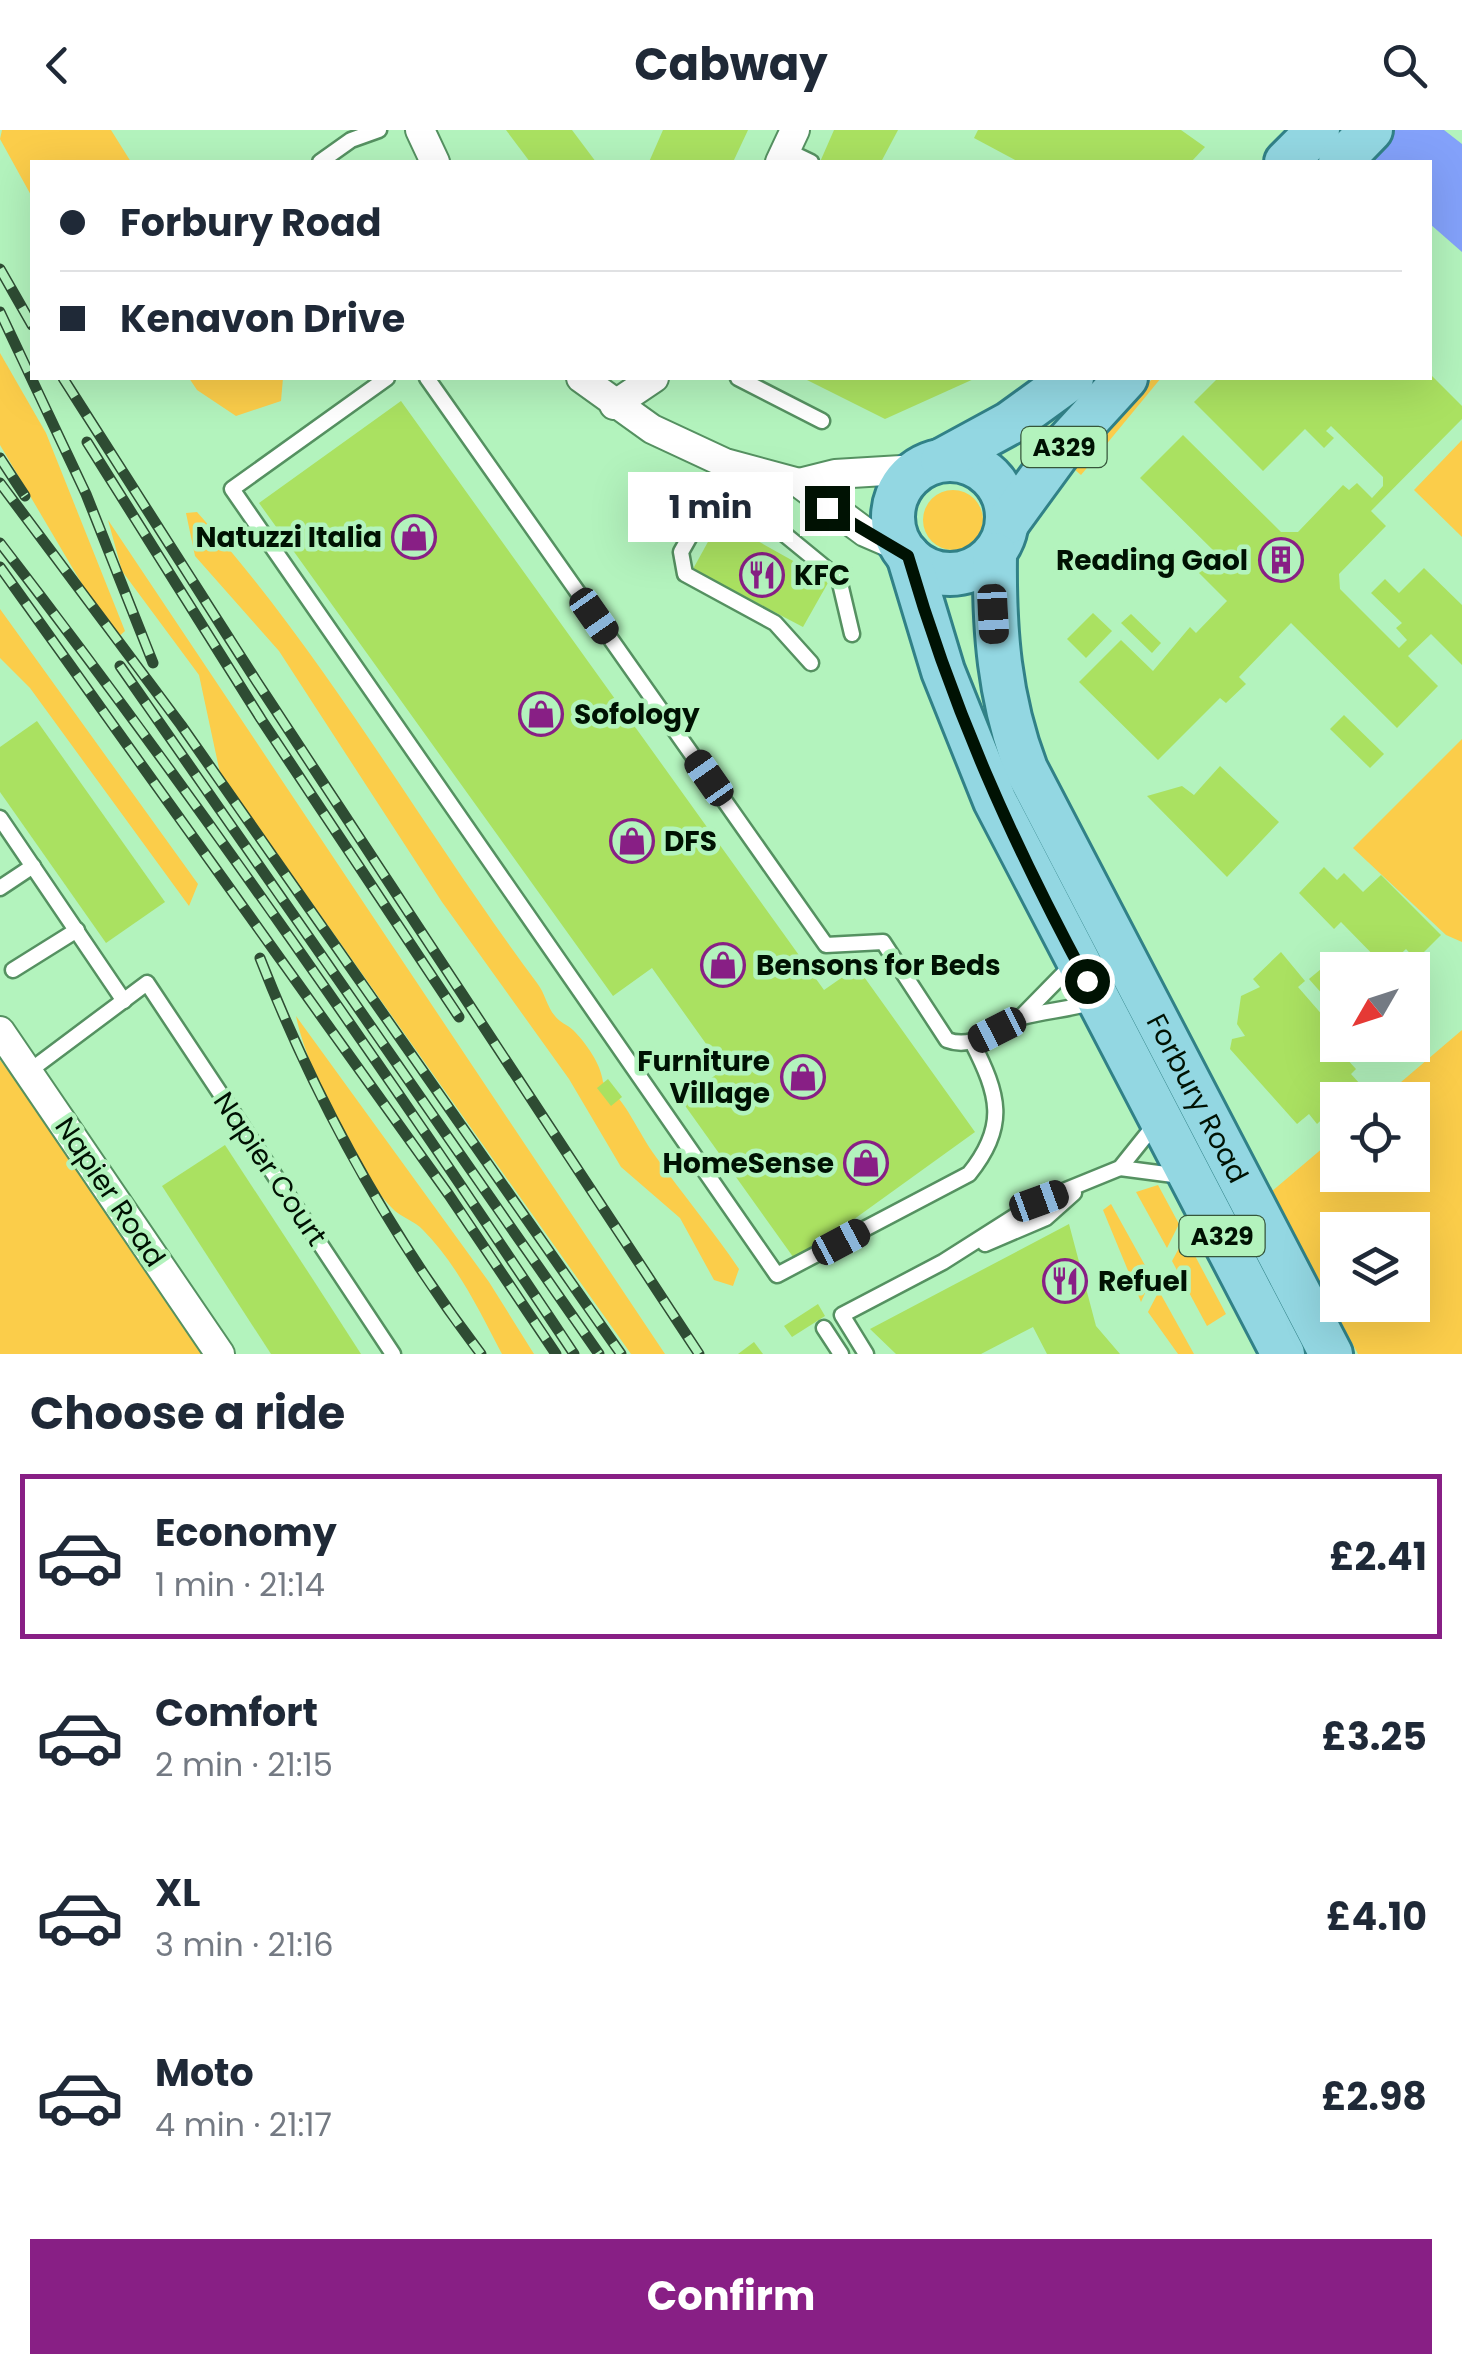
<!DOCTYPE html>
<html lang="en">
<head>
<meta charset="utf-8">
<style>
	:root { --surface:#fff; --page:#f6f6f7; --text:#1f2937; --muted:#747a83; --line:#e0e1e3; --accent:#881f85 }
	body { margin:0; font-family:Poppins,sans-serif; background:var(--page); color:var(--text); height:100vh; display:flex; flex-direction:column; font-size:38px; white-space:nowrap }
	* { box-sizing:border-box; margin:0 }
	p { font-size:32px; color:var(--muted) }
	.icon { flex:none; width:55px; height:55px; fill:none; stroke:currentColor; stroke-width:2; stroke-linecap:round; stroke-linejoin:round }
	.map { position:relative; height:1224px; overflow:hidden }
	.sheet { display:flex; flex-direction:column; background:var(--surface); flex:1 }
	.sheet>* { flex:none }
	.hud { position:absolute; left:30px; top:30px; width:1402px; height:220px; border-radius:0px; box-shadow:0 10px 40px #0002; display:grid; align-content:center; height:220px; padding:0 30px; background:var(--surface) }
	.needle { width:65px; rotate:231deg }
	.tools { position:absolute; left:1320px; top:822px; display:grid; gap:20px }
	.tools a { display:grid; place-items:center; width:110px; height:110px; border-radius:0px; background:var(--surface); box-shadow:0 10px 40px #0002; font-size:50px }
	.end { position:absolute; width:45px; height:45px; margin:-22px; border:12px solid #001203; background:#fff; box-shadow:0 0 0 5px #fff }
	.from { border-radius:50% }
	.bubble { position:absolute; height:70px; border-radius:0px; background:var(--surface); box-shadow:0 10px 40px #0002; font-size:32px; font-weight:700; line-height:70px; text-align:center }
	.car { position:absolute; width:30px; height:60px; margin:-30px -15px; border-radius:12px; box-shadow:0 0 8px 2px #0007; background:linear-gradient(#222 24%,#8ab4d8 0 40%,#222 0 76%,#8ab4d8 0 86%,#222 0) }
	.hud b { display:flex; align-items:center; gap:35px; height:95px; font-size:38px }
	.hud b+b { border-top:2px solid var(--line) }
	.hud i { width:25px; height:25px; background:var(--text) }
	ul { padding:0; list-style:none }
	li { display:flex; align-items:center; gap:30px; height:165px; margin:0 20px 15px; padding:0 10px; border:5px solid transparent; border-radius:0px }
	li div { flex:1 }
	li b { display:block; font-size:38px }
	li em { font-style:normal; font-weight:700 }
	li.on { border-color:var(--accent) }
	li>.icon { width:90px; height:90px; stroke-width:1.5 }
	h2 { padding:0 30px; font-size:45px; line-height:120px }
	.button { display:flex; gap:20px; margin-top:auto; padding:20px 30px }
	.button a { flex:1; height:115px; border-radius:0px; background:var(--accent); color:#fff; font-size:40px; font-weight:700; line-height:115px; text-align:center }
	header { display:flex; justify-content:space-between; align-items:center; height:130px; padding:0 30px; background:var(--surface); font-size:45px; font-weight:700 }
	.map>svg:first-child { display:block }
</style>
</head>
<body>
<header><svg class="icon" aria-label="back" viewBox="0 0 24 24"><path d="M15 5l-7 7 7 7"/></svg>Cabway<svg class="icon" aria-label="search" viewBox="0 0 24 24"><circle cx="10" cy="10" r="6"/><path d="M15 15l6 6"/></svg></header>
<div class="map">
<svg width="1462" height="1224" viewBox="0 0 1462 1224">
	<rect width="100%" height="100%" fill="#b3f3bd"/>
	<g fill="#fbcd4a" fill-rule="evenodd">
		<path d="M111 0 131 32H32V67L0 9 2 0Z"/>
		<path d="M0 223 46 303 125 501 115 510 0 315Z"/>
		<path d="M189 248H283L281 271 236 286 197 260Z"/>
		<path d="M1153 248H1161L1081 345 1074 339Z"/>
		<path d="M1462 310V407L1414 360Z"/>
		<circle cx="953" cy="390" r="30"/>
		<path d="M197 382C327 527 421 697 537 853 545 863 547 877 555 886 559 892 568 895 573 900 586 913 601 934 603 952 628 973 637 1001 656 1027 683 1065 713 1100 739 1139L733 1156 714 1150 680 1088 621 1037 569 949 442 772 279 521 195 426 186 383Z"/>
		<path d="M108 390 665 1224H631L220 643 199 545 122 441Z"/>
		<path d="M0 479 198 754 189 776 30 558 0 528Z"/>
		<path d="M1462 609V812L1446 805 1353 718Z"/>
		<path d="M296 886 489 1152 534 1224H502C480 1182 457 1134 423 1100 415 1091 400 1087 392 1078 356 1041 306 936 296 886Z"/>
		<path d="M1462 900V1224H1358L1271 1062 1337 1006 1338 1045H1412V970H1380ZM1412 1100V1175H1338V1100Z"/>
		<path d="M0 930 15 950 202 1224H0Z"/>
		<path d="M1158 1055 1179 1094 1167 1118 1136 1062Z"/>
		<path d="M1111 1074 1152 1148 1141 1172 1103 1080Z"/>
		<path d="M1185 1107 1226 1184 1207 1196 1172 1131Z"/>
		<path d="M1159 1161 1194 1224H1178L1148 1182Z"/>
	</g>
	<path fill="#83a1fa" d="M1316 0H1444L1462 14V122L1430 94V32H1358Z"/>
	<g fill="#aae161">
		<path d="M506 0H572L596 32H530Z"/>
		<path d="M663 0H748L733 32H649Z"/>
		<path d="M834 0H898L881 32H820Z"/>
		<path d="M978 0H1181L1205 17 1191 32H1019L974 8Z"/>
		<path d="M1430 244 1462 276V289L1371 381 1386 396 1339 444 1340 459 1399 518 1407 510 1396 498 1402 493 1371 463 1385 449 1399 463 1424 438 1462 475V535L1431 504 1408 526 1438 556 1397 598 1291 493 1239 547 1246 554 1226 573 1220 568 1158 630 1079 552 1121 510 1153 541 1190 497 1196 503 1227 471 1198 442 1216 423 1140 348 1183 305 1281 402H1298L1343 355 1349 360 1357 353 1372 368 1383 356V347L1331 296 1326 301 1334 308 1324 318 1305 299 1263 341 1194 272 1218 248H1430Z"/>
		<path d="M803 248H976L885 289Z"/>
		<path d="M401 271 824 860 857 837 975 1002 796 1131 681 970 724 939 652 838 613 866 259 373Z"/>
		<path d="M720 390 829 451 803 497 693 439Z"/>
		<path d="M1093 483 1112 501 1086 528 1067 509Z"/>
		<path d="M1131 484 1161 513 1152 523 1121 493Z"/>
		<path d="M1344 585 1384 624 1370 638 1330 599Z"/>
		<path d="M37 591 165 772 106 813 0 662V617Z"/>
		<path d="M1220 636 1279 692 1227 747 1147 666 1182 656 1194 665Z"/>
		<path d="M1324 737 1337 750 1344 743 1363 762 1381 745 1441 805 1416 830 1406 819 1386 838 1341 792 1334 799 1299 763Z"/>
		<path d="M1281 822 1305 851 1298 857 1338 903 1335 916 1356 939 1351 944 1360 954 1317 994 1309 984 1297 994 1230 919 1232 909 1245 906 1237 894 1241 866 1260 857 1253 849Z"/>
		<path d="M1369 824 1383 840H1358L1354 836Z"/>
		<path d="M1327 834 1338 846V882L1309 849Z"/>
		<path d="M608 949 622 967 611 976 597 958Z"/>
		<path d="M225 1015 312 1148 361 1224H271L162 1056Z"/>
		<path d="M1069 1094 1096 1196 1120 1224H1047L1033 1197 981 1224H896L870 1199Z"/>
		<path d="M818 1174 825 1186 792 1207 784 1196Z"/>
		<path d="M754 1212 763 1224H738Z"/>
	</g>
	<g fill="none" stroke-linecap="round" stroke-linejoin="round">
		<g stroke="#559161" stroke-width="19">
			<g id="lane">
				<path d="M786 20 811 32"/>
				<path d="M320 32 351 10 379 0"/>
				<path d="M387 248 232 359 777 1145 969 1044C1008 996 999 965 972 912"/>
				<path d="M427 248 826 815 883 812 947 910C976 921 995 895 1022 887 1045 881 1071 879 1094 872"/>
				<path d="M738 248 822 291"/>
				<path d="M811 533 775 493 685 444 681 422 703 383 728 379 778 399 839 449 852 504"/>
				<path d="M0 688 124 871"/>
				<path d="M0 758 33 736"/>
				<path d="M13 840 77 800"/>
				<path d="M1021 887 1073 834"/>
				<path d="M28 942 147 853 393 1224"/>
				<path d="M1120 1038 1181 1046"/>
				<path d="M985 1114 1046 1088 1074 1063"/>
				<path d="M824 1198 841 1224"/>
				<path d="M866 1224 842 1185 943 1132 1039 1071 1120 1038 1156 993"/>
			</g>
		</g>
		<g stroke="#559161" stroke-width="32">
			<g id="street">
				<path d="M420 0 435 32"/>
				<path d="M780 32 795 0"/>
				<path d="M581 248 652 299 725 333 799 353 865 402 902 418"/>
				<path d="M614 275 654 248"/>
				<path d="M799 353 835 344 918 339"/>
				<path d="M0 901 220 1224"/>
			</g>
		</g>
		<g stroke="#318187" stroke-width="48">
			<g id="primary">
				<path d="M1286 32 1318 0"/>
				<path d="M1340 32 1371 0"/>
				<circle cx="950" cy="387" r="57"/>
				<path d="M942 330 1010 293 1072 248"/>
				<path d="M1008 392 1062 318 1126 248"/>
				<path id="s1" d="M995 424C994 500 999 568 1026 639L1331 1224"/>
				<path d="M908 425 943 541 995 671 1283 1224"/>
			</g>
		</g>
		<use href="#lane" stroke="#fff" stroke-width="14"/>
		<use href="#street" stroke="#fff" stroke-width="28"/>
		<use href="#primary" stroke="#93d7e2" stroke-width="42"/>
		<g stroke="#2e4c33" stroke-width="11">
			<g id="rail">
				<path d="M0 139 32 195"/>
				<path d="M0 182 86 364 153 533"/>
				<path d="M63 248 257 552 699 1224"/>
				<path d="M87 312 261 589 459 887"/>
				<path d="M0 328 25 366"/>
				<path d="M0 353 181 595 621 1224"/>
				<path d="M0 413C202 675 391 949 574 1224"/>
				<path d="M0 437 449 1065 556 1224"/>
				<path d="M120 536 599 1224"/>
				<path d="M260 828C316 971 388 1102 481 1224"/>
			</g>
		</g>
		<use href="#rail" stroke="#b3f3bd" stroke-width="8" stroke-dasharray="22" stroke-linecap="butt"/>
	</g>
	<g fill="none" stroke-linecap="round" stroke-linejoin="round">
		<path stroke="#001203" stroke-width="12" d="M827 378 908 426C952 578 1012 712 1087 851"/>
	</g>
	<defs>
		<g id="shop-ring" transform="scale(2.25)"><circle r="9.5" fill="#b3f3bd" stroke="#881f85" stroke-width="1.5"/><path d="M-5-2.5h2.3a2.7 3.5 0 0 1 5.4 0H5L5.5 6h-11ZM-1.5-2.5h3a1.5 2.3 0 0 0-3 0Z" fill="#881f85"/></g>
		<g id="building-ring" transform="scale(2.25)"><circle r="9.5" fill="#b3f3bd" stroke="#881f85" stroke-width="1.5"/><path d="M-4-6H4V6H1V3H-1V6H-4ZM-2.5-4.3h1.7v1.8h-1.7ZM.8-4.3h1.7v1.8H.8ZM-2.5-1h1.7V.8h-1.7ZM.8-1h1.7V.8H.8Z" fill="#881f85"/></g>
		<g id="restaurant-ring" transform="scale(2.25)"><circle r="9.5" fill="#b3f3bd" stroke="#881f85" stroke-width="1.5"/><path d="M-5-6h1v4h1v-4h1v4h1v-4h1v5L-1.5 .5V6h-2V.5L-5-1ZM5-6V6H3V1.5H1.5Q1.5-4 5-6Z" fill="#881f85"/></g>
	</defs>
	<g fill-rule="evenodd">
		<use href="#shop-ring" x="414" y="407"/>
		<use href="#building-ring" x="1281" y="430"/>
		<use href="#restaurant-ring" x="762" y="445"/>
		<use href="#shop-ring" x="541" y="584"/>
		<use href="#shop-ring" x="632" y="711"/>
		<use href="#shop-ring" x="723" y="835"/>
		<use href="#shop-ring" x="803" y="947"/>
		<use href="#shop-ring" x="866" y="1033"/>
		<use href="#restaurant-ring" x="1065" y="1151"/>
	</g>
	<g text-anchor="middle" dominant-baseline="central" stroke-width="9" stroke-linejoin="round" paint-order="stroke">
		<g fill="#b3f3bd" stroke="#36563b" stroke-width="2.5">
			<rect x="1021.5" y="297" width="85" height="40" rx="8"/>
			<rect x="1179.5" y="1086" width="85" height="40" rx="8"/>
		</g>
		<g font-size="25" font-weight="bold" fill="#001203">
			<text x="1064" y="317">A329</text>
			<text x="1222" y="1106">A329</text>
		</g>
		<g font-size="28" font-weight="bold" fill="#001203" stroke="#b3f3bd" text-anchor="start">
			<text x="382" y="407" text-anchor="end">Natuzzi Italia</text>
			<text x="1248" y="430" text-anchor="end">Reading Gaol</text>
			<text x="794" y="445">KFC</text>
			<text x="574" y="584">Sofology</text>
			<text x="664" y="711">DFS</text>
			<text x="756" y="835">Bensons for Beds</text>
			<text x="770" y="931" text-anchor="end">Furniture<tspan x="770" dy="32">Village</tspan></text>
			<text x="834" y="1033" text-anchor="end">HomeSense</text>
			<text x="1098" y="1151">Refuel</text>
		</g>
		<g font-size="28" fill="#001203" stroke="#b3f3bd">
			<text stroke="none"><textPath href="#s1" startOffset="590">Forbury Road</textPath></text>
			<text transform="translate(270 1039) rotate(56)">Napier Court</text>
			<text transform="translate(110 1062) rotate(56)">Napier Road</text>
		</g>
	</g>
</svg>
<div class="tools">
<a><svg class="needle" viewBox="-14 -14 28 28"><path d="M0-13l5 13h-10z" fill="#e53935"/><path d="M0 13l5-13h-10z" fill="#747a83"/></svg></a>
<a><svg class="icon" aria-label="locate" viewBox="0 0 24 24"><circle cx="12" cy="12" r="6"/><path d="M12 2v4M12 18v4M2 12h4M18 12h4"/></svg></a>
<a><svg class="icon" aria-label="layers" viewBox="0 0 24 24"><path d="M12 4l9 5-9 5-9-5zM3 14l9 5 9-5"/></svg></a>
</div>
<i class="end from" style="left:1087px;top:851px"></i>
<i class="end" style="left:827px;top:378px"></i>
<div class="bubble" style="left:628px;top:342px;width:165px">1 min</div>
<i class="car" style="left:993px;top:484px;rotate:177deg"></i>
<i class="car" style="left:594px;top:486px;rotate:145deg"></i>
<i class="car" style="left:709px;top:648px;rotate:325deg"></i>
<i class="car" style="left:997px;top:900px;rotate:243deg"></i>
<i class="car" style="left:1039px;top:1071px;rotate:70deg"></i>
<i class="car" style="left:841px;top:1112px;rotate:62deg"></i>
<div class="hud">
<b><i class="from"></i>Forbury Road</b>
<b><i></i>Kenavon Drive</b>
</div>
</div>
<section class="sheet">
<h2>Choose a ride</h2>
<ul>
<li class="on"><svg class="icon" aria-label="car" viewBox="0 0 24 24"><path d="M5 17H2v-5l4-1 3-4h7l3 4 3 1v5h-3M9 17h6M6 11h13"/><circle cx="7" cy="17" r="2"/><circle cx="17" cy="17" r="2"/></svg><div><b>Economy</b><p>1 min · 21:14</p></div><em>£2.41</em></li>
<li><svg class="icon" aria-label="car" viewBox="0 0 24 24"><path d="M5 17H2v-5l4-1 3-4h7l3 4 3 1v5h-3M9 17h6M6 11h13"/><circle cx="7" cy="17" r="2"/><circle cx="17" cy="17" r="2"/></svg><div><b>Comfort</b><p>2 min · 21:15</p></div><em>£3.25</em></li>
<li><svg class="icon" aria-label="car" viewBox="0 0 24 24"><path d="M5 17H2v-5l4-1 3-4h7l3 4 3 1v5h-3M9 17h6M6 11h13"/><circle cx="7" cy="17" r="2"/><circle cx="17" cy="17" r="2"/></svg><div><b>XL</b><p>3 min · 21:16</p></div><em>£4.10</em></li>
<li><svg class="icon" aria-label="car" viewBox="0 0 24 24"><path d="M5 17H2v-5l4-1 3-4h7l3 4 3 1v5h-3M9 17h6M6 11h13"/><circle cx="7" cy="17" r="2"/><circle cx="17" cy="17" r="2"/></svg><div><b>Moto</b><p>4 min · 21:17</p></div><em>£2.98</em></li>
</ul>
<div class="button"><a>Confirm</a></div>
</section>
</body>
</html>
